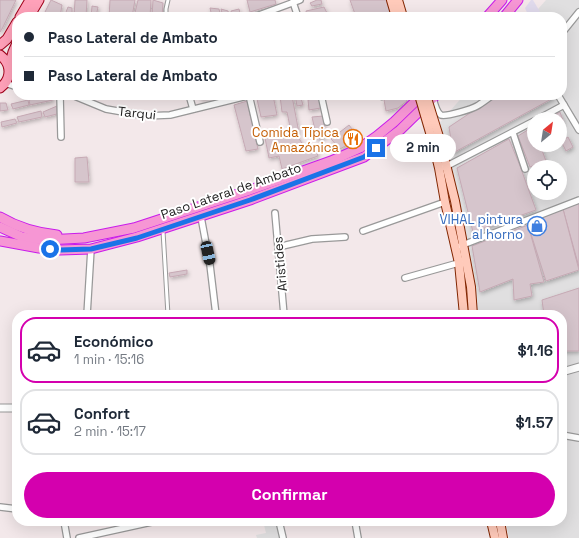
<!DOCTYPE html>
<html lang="es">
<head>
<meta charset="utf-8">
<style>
	:root { --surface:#fff; --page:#f6f6f7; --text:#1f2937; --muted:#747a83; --line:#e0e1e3; --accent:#d400ae }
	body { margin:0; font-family:"Space Grotesk",sans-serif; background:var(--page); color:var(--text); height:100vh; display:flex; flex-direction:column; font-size:15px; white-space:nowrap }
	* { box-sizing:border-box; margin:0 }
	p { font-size:13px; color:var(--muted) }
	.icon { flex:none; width:22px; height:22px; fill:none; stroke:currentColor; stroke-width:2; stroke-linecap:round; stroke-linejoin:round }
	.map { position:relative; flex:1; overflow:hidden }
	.panel { position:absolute; left:12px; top:310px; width:555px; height:216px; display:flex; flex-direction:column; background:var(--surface); border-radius:16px; box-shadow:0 4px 16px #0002 }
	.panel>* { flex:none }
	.hud { position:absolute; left:12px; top:12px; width:555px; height:88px; border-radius:16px; box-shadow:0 4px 16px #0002; display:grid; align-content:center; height:88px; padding:0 12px; background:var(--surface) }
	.needle { width:26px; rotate:30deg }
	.tools { position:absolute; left:527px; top:112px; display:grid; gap:8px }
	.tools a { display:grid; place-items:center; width:40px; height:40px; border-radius:50%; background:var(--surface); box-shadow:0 4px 16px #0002; font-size:20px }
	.end { position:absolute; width:18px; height:18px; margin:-9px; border:5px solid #1a73e8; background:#fff; box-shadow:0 0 0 2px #fff }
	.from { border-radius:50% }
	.bubble { position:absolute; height:28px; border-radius:14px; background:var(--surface); box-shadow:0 4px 16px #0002; font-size:13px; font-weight:700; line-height:28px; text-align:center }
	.car { position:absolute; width:12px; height:24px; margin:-12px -6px; border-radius:5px; box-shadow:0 0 3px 1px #0007; background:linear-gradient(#222 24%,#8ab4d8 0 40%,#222 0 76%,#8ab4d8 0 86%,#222 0) }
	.hud b { display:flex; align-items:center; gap:14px; height:38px; font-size:15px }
	.hud b+b { border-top:1px solid var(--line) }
	.hud i { width:10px; height:10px; background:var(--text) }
	ul { padding:7px 0 0; list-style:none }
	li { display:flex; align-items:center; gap:12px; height:66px; margin:0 8px 6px; padding:0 4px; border:2px solid var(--line); border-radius:16px }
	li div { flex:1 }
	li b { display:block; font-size:15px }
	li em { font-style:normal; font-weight:700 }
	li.on { border-color:var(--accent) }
	li>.icon { width:36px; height:36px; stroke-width:1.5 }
	.button { display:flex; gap:8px; margin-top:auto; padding:8px 12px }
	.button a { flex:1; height:46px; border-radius:24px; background:var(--accent); color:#fff; font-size:16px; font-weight:700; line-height:46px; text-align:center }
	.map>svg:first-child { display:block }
</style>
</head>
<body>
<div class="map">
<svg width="579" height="538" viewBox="0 0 579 538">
	<defs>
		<filter id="shadow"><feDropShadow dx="1" dy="2" stdDeviation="2" flood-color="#0004"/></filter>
	</defs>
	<rect width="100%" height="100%" fill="#f3e8ea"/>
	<g fill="#e0dfe0" fill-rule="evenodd">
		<path d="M546 0H579V538H509L506 521H562V315H469L436 127 464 95H562V17H531ZM534 119H560V145H534ZM534 167H560V193H534Z"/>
		<path d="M263 521H275L280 538H257L256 535 266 533Z"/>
	</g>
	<path fill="#e0daec" d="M531 0H533L543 17H529L525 8Z"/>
	<g fill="#d6c5cc" stroke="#c6a9b4" filter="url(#shadow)">
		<path d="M0 0H16L2 29 0 32Z"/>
		<path d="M51 0 62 5 60 17H51L43 16Z"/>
		<path d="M75 0H87L86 17H74Z"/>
		<path d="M110 0H135L132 17H109Z"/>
		<path d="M138 0H151L150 17H134Z"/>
		<path d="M153 0 163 3 162 17H152Z"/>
		<path d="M247 0H275L276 4 250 12Z"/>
		<path d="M317 0H321L322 4 312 6 310 3Z"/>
		<path d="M350 0H386L390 13 380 17H356Z"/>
		<path d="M92 6 98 7 96 17H91Z"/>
		<path d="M68 7 72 8V17H64Z"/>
		<path d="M324 7 329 17H307L306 11Z"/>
		<path d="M210 8 219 9 221 17H212Z"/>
		<path d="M221 9 228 11 230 17H223Z"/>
		<path d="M239 9 241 17H232L231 11Z"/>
		<path d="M50 95H52L53 100 30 105 29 100Z"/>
		<path d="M200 95H221V96L201 99Z"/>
		<path d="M273 95 277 115 261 117 257 99Z"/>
		<path d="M295 95H300L303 105 297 106Z"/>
		<path d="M396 95H405L407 101 398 108 386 111 384 100Z"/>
		<path d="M497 95H554L555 97 453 153 449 127Z"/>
		<path d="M280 96H292L299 133 291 132 287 112H282Z"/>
		<path d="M319 97 321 108 309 110 308 100Z"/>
		<path d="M28 100 29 105 13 109 11 104Z"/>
		<path d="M247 101 258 149 246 151 234 105Z"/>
		<path d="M0 103H6L8 110 0 111Z"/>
		<path d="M57 106V114L45 117 43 112Z"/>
		<path d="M41 111 42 117 19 122 17 117Z"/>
		<path d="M560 112 564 123 560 125V119H551L550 117Z"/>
		<path d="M323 116 326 137 317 139 312 117Z"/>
		<path d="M15 119 17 123 2 127 1 122Z"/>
		<path d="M349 125 359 138 340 149 331 139Z"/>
		<path d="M534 126V145H540L546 161 530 167 518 136Z"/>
		<path d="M264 133 297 135 303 145H315L318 156 282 169 279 156 269 158Z"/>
		<path d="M568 137 573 147 566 151 561 141Z"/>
		<path d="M509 139 520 166 536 210 473 232 457 168Z"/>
		<path d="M87 157 89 182H75V158Z"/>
		<path d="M579 203V267L563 209Z"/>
		<path d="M563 209 579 270 546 281 531 234 545 230 541 218Z"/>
		<path d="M528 225 544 282 530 284 532 296 514 300 513 279 480 292 472 246Z"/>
		<path d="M187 270V274L170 277 169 273Z"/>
		<path d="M579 288V351H562V315H544L542 300Z"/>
	</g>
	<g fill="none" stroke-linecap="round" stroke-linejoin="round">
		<g stroke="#999" stroke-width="5">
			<g id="service">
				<path d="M166 17V9L168 0"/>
				<path d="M382 98 390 95"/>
				<path d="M163 231 168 315"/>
			</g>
		</g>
		<g stroke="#999" stroke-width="8">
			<g id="minor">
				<path d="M293 2 298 17"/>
				<path d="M254 17 300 0"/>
				<path d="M562 33 579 12"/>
				<path d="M5 83 17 87"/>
				<path d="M60 95 61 137"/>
				<path d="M72 95 106 109 146 116 170 115 251 95"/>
				<path d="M189 95 193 109"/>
				<path d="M249 95 260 142"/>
				<path d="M321 95 327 122"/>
				<path d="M558 95 579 130"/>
				<path d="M433 98C434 102 437 113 441 115 446 117 472 109 477 106 482 103 487 99 493 95"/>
				<path d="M538 119 564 105"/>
				<path d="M513 133 525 169"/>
				<path d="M443 167 447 166 534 121"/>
				<path d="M275 213 284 315"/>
				<path d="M201 217 210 265 216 315"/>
				<path d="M363 231 445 202"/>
				<path d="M460 246 579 200"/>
				<path d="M278 247 312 239 345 237"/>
				<path d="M405 278 462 262"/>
				<path d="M87 315 91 249"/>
				<path d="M562 435 579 438"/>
				<path d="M0 507 17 509"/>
				<path d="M64 521 67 538"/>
				<path d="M279 521 283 538"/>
				<path d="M355 521 358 538"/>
				<path d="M79 538 156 521"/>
			</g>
		</g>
		<g stroke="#999" stroke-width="9">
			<g id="tertiary">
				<path d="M562 372 579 367"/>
				<path d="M0 408H17"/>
			</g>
		</g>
		<g stroke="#822500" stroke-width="10">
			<g id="secondary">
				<path d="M391 0 396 17"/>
				<path d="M398 0 403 17"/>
				<path d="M440 140 455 201 471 287 473 315"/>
				<path d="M433 143 439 168 445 202 459 263 464 315"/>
				<path d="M491 521 495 538"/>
				<path d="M500 521 503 538"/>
			</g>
		</g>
		<g stroke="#a00019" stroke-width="11">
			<g id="primary">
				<path d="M20 17 30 0"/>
				<path d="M29 17 39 0"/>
				<path d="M0 45 7 39 17 22"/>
				<path d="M0 55C12 64 12 79 0 88"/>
				<path d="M9 67 13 52 17 43"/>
			</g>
		</g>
		<g stroke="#c91beb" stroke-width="11">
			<g id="trunk">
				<path d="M487 17 502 0"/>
				<path d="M504 17 518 0"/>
				<path d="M0 217C17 227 37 233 57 235"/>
				<path d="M0 227 22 237 35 239 46 240 84 238 134 228 247 191 331 161 360 148 377 136 394 122 422 95"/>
				<path d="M0 241 39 248 60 250 91 249 137 237 250 200 364 157 400 130 436 95"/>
			</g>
		</g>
		<use href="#service" stroke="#fff" stroke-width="3"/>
		<use href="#minor" stroke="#fff" stroke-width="5.5"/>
		<use href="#tertiary" stroke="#fff" stroke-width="7"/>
		<use href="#secondary" stroke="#ffcaba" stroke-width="8"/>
		<use href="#primary" stroke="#ffa1b9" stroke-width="9"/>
		<use href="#trunk" stroke="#f696d4" stroke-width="9"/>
		<g stroke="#822500" stroke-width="10" stroke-linecap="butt">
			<g id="secondary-bridge">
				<path d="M419 95 433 143"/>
				<path d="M426 95 440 140"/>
			</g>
		</g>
		<use href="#secondary-bridge" stroke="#ffcaba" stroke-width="8"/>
	</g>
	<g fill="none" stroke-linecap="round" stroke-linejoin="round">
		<path stroke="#1a73e8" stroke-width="5" d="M50 249 60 250 91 249 137 238 250 200 364 157 376 148"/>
	</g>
	<defs>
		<g id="restaurant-ring" transform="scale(1)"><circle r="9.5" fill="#fff" stroke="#e8710a" stroke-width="1.5"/><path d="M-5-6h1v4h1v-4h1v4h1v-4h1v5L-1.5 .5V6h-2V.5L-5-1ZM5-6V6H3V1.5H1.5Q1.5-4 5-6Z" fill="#e8710a"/></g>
		<g id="shop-ring" transform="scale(1)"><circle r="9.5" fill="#fff" stroke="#3f7fe0" stroke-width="1.5"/><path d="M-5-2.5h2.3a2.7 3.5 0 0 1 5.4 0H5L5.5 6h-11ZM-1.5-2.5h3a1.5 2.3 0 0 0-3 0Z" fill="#3f7fe0"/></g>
	</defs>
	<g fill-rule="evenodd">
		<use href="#restaurant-ring" x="353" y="139"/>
		<use href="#shop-ring" x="537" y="226"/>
	</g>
	<g text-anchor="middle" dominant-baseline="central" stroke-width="4" stroke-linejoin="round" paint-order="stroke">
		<g font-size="13" fill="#222" stroke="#fff">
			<text transform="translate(137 113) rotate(6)">Tarqui</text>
			<text transform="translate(231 191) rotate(-19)">Paso Lateral de Ambato</text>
			<text transform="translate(280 264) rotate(-95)">Aristides</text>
		</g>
		<g font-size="13" fill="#c56008" stroke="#fff" text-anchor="end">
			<text x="339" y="132">Comida Típica<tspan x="339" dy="15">Amazónica</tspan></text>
		</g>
		<g font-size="13" fill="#366cbe" stroke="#fff" text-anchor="end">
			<text x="523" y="219">VIHAL pintura<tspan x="523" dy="15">al horno</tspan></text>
		</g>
	</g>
</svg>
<div class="tools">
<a><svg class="needle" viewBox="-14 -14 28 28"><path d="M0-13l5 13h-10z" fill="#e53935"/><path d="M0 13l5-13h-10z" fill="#747a83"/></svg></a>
<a><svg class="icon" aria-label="locate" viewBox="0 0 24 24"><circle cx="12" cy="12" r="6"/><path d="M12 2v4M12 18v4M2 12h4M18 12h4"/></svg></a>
</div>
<i class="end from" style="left:50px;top:249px"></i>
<i class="end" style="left:376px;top:148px"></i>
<div class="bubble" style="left:390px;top:134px;width:66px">2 min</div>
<i class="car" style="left:208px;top:253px;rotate:168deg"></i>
<div class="hud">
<b><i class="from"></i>Paso Lateral de Ambato</b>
<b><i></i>Paso Lateral de Ambato</b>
</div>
<section class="panel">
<ul>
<li class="on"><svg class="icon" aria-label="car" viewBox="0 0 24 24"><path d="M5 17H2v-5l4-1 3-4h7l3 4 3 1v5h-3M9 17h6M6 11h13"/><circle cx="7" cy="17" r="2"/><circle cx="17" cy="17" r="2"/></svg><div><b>Económico</b><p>1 min · 15:16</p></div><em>$1.16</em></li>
<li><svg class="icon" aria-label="car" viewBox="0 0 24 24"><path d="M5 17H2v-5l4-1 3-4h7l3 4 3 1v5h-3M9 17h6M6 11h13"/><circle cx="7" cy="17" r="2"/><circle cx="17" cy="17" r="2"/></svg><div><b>Confort</b><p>2 min · 15:17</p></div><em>$1.57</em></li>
</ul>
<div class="button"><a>Confirmar</a></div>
</section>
</div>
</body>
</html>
